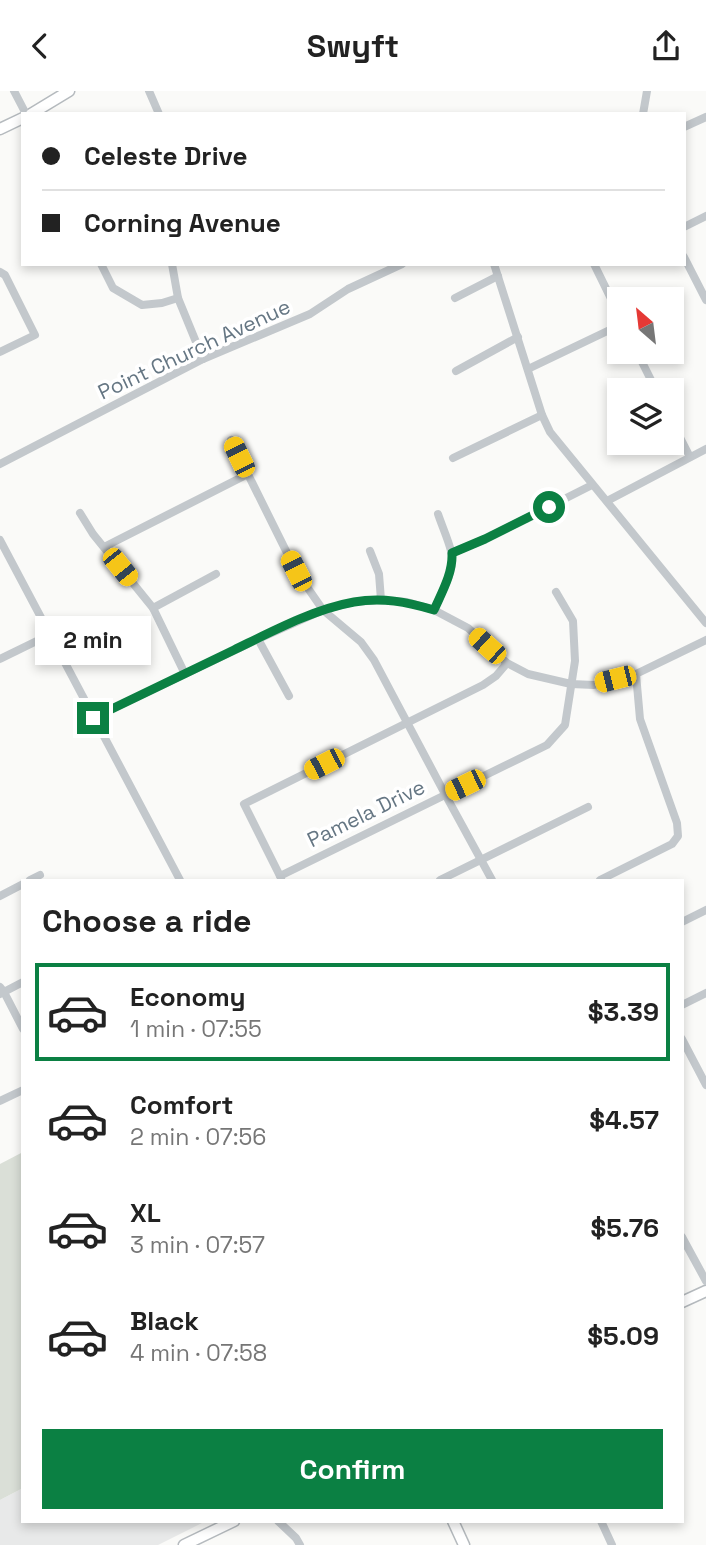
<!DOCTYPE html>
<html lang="en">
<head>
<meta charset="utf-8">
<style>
	:root { --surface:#fff; --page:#f6f6f6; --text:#222; --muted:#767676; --line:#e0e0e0; --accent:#0b8043 }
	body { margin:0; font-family:"Space Grotesk",sans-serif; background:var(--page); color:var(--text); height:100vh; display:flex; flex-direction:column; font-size:26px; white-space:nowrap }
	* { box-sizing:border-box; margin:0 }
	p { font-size:23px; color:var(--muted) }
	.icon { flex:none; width:38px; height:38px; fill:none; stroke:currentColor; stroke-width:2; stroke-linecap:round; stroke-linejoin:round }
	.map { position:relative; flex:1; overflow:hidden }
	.panel { position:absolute; left:21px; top:788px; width:663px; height:644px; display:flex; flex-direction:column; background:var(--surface); border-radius:0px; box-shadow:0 4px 10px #0003 }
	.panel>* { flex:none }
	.guide { position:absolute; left:21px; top:21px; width:665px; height:154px; border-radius:0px; box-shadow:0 4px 10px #0003; display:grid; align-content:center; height:154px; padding:0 21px; background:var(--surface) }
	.needle { width:46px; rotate:332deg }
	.buttons { position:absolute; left:607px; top:196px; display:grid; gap:14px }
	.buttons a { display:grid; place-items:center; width:77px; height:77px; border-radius:0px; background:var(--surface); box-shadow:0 4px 10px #0003; font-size:35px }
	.end { position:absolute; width:32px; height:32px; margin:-16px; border:9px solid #0b8043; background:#fff; box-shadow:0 0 0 4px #fff }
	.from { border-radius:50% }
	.bubble { position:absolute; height:49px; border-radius:0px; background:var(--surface); box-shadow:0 4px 10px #0003; font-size:23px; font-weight:600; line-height:49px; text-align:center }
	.car { position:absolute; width:21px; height:42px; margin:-21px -10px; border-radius:9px; box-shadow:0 0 5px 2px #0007; background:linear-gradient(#f5c518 24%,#345 0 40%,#f5c518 0 76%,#345 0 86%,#f5c518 0) }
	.guide b { display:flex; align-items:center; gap:24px; height:66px; font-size:26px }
	.guide b+b { border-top:2px solid var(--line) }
	.guide i { width:18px; height:18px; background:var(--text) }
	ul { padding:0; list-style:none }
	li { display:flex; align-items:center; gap:21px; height:98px; margin:0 14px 10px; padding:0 7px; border:4px solid transparent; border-radius:0px }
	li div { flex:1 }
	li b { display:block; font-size:26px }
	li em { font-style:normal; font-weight:600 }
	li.active { border-color:var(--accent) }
	li>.icon { width:63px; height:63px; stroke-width:1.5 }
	h2 { padding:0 21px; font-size:32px; line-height:84px }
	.button { display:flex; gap:14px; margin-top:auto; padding:14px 21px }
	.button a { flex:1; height:80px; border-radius:0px; background:var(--accent); color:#fff; font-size:28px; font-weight:600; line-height:80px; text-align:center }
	header { display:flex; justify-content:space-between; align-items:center; height:91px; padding:0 21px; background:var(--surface); font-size:32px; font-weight:600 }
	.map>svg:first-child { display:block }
</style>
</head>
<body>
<header><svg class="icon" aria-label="back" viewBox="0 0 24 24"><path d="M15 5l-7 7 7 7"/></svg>Swyft<svg class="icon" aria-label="share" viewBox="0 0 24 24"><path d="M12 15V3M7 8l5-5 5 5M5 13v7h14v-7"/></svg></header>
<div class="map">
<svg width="706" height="1454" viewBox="0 0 706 1454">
	<rect width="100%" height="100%" fill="#fafaf8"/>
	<path fill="#e8e9e9" d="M23 1397V1430H206L158 1454H0V1409Z"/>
	<path fill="#dadfd7" d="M23 1061V1397L0 1409V1073Z"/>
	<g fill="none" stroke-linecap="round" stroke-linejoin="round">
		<g stroke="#b5babe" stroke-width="13">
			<g id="major">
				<path d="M31 23 69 0"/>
				<path d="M0 38 23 27"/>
				<path d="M682 1211 706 1200"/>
				<path d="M453 1430 464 1454"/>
				<path d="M184 1454 234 1430"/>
			</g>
		</g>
		<g stroke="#c3c8cc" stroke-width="8">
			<path d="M14 0 26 23"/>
			<path d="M149 0 159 23"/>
			<path d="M643 23 647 0"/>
			<path d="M684 36 706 26"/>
			<path d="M684 136 706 125"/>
			<path d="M684 166 706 209"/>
			<path d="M101 173 113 197 142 214 162 212 178 207"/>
			<path d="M172 173 178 207 203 268"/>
			<path d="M494 173 542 324 550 341 706 532"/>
			<path d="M594 173 620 226"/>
			<path d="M0 181 5 184 35 244 0 261"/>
			<path d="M455 207 498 185"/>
			<path d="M637 261 656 299"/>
			<path d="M528 278 620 234"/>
			<path d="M456 280 518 246"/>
			<path d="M672 331 690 366"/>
			<path d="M231 349 296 480 323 519 361 551 374 569 445 703 492 789"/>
			<path d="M453 367 542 324"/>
			<path d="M0 373 203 268 310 223 348 198 402 173"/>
			<path d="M607 410 706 358"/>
			<path d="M80 422 93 443 153 517 185 583"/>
			<path d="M0 449 180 789"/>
			<path d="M104 456 248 383"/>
			<path d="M370 460 379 483 381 509"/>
			<path d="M452 462 485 448 592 394"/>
			<path d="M153 517 216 483"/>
			<path d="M434 519C441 502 456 479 451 460 448 448 442 435 438 423"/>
			<path d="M258 548 289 605"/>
			<path d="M0 568 49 544"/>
			<path d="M93 627 258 548 323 519 354 511 381 509 407 511 434 519 468 537 507 572 528 583 571 593 594 594 636 583 706 549"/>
			<path d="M280 785 547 654 565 634 575 570 573 530 556 501"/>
			<path d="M281 787 244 713 483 594 496 585 507 572"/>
			<path d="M30 789 40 784"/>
			<path d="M440 789 588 716"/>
			<path d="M600 789 672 753 678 745 677 732 640 628 636 583"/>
			<path d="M0 805 23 793"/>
			<path d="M682 831 706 819"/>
			<path d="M0 896 4 901 23 938"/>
			<path d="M0 903 23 891"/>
			<path d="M682 914 706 902"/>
			<path d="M682 948 706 994"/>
			<path d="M0 1010 23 999"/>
			<path d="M682 1146 706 1190"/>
			<path d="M278 1430 296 1447 300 1454"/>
			<path d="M601 1430 612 1454"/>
		</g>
		<use href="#major" stroke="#fff" stroke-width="10"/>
	</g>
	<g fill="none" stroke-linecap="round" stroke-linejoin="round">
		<path stroke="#0b8043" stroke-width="9" d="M93 627C140 604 187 582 234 559 271 541 314 518 354 511 382 506 407 511 434 519 442 501 453 482 452 462L485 448 549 416"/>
	</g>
	<g text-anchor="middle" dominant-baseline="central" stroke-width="7" stroke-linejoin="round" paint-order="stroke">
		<g font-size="21" fill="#657683" stroke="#fff">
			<text transform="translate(194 258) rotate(-25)">Point Church Avenue</text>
			<text transform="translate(366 722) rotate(-26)">Pamela Drive</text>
		</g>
	</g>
</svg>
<div class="buttons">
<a><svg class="needle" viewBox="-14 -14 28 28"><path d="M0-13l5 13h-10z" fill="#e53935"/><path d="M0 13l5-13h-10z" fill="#767676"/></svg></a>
<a><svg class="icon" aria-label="layers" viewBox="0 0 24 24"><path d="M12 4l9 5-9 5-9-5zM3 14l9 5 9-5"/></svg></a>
</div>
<i class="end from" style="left:549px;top:416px"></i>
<i class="end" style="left:93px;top:627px"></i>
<div class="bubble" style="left:35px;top:525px;width:116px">2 min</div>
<i class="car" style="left:239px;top:366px;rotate:334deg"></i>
<i class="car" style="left:120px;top:476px;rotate:141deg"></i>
<i class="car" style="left:296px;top:480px;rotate:333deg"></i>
<i class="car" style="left:487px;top:555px;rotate:312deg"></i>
<i class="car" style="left:615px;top:588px;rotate:256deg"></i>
<i class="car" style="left:324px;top:673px;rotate:243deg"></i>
<i class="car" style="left:465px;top:694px;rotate:244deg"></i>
<div class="guide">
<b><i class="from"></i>Celeste Drive</b>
<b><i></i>Corning Avenue</b>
</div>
<section class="panel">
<h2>Choose a ride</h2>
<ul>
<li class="active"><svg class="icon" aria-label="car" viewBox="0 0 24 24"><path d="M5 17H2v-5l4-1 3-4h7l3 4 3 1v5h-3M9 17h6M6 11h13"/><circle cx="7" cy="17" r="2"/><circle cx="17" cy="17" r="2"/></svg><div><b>Economy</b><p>1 min · 07:55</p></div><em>$3.39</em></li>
<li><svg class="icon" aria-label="car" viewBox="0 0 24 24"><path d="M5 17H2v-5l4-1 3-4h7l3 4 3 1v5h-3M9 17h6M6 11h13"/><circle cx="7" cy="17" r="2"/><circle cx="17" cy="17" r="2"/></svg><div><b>Comfort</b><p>2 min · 07:56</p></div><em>$4.57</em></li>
<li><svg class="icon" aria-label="car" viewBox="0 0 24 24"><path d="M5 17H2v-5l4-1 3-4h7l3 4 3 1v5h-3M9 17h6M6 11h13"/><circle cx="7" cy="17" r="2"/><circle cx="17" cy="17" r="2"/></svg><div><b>XL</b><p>3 min · 07:57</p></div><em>$5.76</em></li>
<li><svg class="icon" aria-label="car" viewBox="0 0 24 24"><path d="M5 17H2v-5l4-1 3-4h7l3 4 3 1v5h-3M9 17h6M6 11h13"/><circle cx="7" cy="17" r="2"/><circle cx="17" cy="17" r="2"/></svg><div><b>Black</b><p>4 min · 07:58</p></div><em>$5.09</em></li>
</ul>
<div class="button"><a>Confirm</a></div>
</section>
</div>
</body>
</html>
